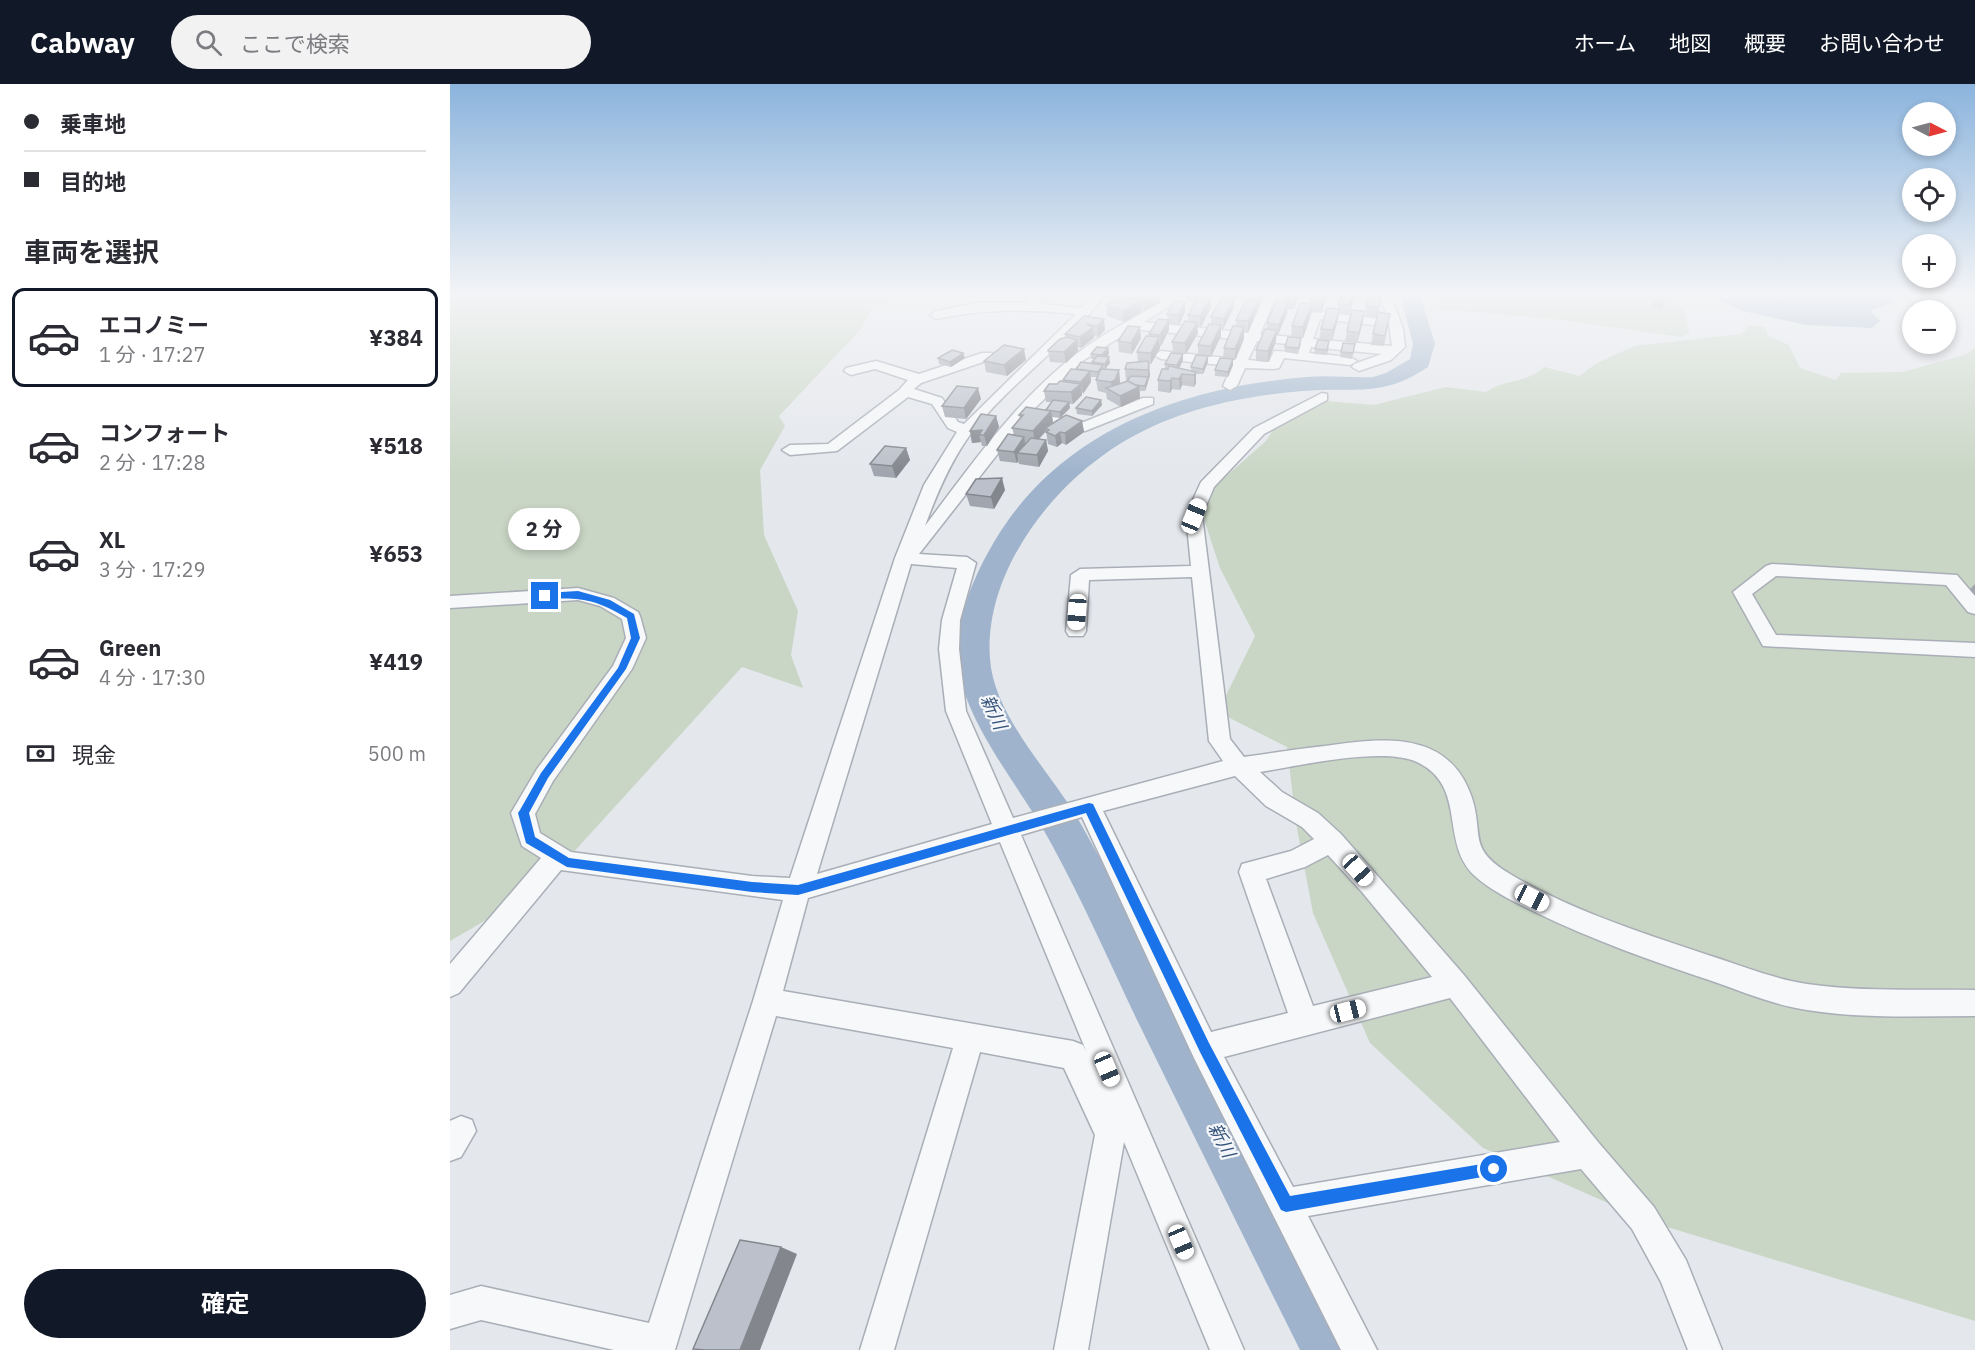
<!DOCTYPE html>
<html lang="ja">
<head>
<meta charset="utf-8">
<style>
	:root { --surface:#fff; --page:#f2f2f3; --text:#2b2b33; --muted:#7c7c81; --line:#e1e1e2; --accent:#111827 }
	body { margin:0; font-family:"IBM Plex Sans","Noto Sans JP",sans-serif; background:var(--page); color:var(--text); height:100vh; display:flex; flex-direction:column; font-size:22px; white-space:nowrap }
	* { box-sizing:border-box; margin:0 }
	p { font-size:20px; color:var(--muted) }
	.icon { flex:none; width:33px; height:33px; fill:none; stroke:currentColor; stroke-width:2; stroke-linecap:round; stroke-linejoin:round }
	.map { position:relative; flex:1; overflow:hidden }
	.details { display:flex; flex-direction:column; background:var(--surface); width:450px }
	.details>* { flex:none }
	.hud { display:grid; align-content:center; height:132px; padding:0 24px; background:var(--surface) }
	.needle { width:39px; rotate:96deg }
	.fabs { position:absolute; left:1452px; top:18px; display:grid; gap:12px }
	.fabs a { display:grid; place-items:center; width:54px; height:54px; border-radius:50%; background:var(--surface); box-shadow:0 3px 9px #0003; font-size:30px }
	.end { position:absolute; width:27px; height:27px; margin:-14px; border:8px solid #1a73e8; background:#fff; box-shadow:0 0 0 3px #fff }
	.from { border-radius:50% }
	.bubble { position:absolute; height:42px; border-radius:21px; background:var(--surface); box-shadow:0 3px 9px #0003; font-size:20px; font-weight:700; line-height:42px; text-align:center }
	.car { position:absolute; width:18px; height:36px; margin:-18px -9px; border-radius:8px; box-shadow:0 0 4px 2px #0007; background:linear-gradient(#fff 24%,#345 0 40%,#fff 0 76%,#345 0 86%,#fff 0) }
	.hud b { display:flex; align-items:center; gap:21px; height:57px; font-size:22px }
	.hud b+b { border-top:2px solid var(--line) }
	.hud i { width:15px; height:15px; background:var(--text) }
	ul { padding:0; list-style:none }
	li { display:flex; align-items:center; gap:18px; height:99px; margin:0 12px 9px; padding:0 12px; border:3px solid transparent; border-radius:12px }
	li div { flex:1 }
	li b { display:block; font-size:22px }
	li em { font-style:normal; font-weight:700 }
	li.active { border-color:var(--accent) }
	li>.icon { width:54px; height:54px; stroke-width:1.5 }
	h2 { padding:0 24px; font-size:27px; line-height:72px }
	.pay { display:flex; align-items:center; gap:15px; height:66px; padding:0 24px; font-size:22px }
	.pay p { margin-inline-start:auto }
	.button { display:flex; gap:12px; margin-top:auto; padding:12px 24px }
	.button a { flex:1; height:69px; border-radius:36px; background:var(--accent); color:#fff; font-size:24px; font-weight:700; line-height:69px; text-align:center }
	header { display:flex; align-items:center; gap:36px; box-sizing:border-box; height:84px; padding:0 30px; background:var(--accent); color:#fff }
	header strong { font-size:28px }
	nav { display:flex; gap:33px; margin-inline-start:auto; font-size:21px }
	.search { width:420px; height:54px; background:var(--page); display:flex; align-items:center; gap:15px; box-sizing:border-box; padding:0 21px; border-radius:33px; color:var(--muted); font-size:22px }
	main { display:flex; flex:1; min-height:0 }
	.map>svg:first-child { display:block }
</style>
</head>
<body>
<header>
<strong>Cabway</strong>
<div class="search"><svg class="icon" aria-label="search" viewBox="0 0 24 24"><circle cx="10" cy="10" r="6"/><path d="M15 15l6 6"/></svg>ここで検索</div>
<nav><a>ホーム</a><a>地図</a><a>概要</a><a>お問い合わせ</a></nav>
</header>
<main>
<section class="details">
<div class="hud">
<b><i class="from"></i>乗車地</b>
<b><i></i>目的地</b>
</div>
<h2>車両を選択</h2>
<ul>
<li class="active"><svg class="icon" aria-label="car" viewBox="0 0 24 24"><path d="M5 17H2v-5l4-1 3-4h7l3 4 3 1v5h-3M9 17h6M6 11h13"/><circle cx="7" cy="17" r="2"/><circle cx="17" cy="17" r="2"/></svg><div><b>エコノミー</b><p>1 分 · 17:27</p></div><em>¥384</em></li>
<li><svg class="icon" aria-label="car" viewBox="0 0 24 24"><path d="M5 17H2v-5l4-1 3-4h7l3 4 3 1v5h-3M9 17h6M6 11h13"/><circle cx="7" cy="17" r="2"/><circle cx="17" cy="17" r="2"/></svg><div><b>コンフォート</b><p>2 分 · 17:28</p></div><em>¥518</em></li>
<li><svg class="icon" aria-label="car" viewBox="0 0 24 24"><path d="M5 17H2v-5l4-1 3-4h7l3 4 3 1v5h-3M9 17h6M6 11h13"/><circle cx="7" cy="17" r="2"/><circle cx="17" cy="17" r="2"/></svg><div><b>XL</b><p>3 分 · 17:29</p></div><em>¥653</em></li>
<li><svg class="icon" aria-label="car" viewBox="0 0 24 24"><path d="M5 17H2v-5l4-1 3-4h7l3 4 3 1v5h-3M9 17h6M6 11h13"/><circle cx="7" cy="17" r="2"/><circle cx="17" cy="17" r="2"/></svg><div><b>Green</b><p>4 分 · 17:30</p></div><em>¥419</em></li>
</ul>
<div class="pay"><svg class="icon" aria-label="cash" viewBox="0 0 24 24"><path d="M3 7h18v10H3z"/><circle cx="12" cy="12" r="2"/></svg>現金<p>500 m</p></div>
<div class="button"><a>確定</a></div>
</section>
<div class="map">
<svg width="1525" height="1266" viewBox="0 0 1525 1266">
	<rect width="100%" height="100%" fill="#e4e7ec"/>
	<g fill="#c9d6c5">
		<path d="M0 211H465L422 224 411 245 329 332 335 342 310 386 314 451 348 527 341 571 353 604 292 583 91 804 0 857Z"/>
		<path d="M984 211H1223L1235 227 1239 249 1231 253 1112 236 990 225Z"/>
		<path d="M1300 241 1315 243 1318 252 1339 261 1350 284 1386 296 1391 289 1453 288 1517 270 1525 264V1237L1201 1138 1033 1064 920 959 863 829 846 739 837 663 768 628 805 552 770 484 748 417 816 357 831 334 863 316 924 321 996 303 1036 308C1054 295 1078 299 1094 283L1129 292 1147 279 1185 262 1291 250Z"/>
	</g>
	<path fill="#9fb4cc" d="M1257 211H1421L1442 216 1445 219 1420 226 1430 237 1422 244 1356 241 1293 227Z"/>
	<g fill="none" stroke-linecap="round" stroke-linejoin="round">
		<path fill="#9fb4cc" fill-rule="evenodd" d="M950 211H970L985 260 978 283C931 315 904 302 853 307 781 313 711 329 652 372 591 416 534 496 540 575 544 634 604 691 632 742 691 846 744 953 800 1058 837 1127 879 1194 909 1266H850C795 1156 741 1046 687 936 659 877 633 818 602 761 574 707 513 639 508 578 504 537 524 492 544 458 610 346 733 303 856 293 879 291 901 294 923 293L936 289 960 275 963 260Z"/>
		<g stroke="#a9aeb7" stroke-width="3">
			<g id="minor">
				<path d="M582 211 593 220 632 224 642 211H655C618 260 561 298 522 348 501 376 487 409 475 442 520 382 565 318 625 271 655 247 690 232 722 211H737L694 238 798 249 815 211H827L810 250 851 254 859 231 865 227 938 236 932 218 896 211H941L953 245 955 263 941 276 909 287 902 283 904 280 932 270 861 263 859 269 900 273 907 277 900 281 834 274 829 284 824 285 795 284 787 302 780 306 773 302 782 282 711 275 704 271 711 267 786 275 794 256 692 246 686 243 634 276 581 328 634 338 693 314H703V320L635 347 575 335 469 470 517 473 526 479 510 536 509 565 516 627 563 734 773 677 759 657 742 493 639 496 636 547 633 552H619L616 547 621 491 630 485 741 482 736 431 751 398 804 344 872 309 877 310V316L814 350 764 403 752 431 780 655 794 673C821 669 848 665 875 662 932 654 999 645 1022 714 1034 752 1017 764 1060 790 1122 827 1193 849 1261 872 1293 882 1324 895 1357 900 1413 908 1469 905 1525 906V932C1469 932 1413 935 1357 926 1324 921 1293 908 1262 897 1202 877 1142 856 1085 828 1065 818 1043 808 1026 793 988 759 1019 703 967 678 933 662 848 682 810 688L832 708 868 729 891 750 1014 891 1148 1058 1204 1123 1236 1176 1272 1266H1238L1211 1198 1182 1145 1131 1085 858 1132 927 1266H891L744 974 632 733 571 751 794 1266H760L674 1058 638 1266H604L645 1051 614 984 530 968 444 1266H410L503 964 326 932 225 1266H164L31 1236 0 1245V1211L31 1202 199 1239 303 917 333 816 111 786 9 909 0 913V880L91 774 72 762 61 729 87 685 163 582 176 554 172 535 150 522 128 516 0 524V512L128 504 164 514 188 528 190 532 196 554 182 585 103 697 85 730 90 749 121 768 302 792 340 794 445 474 474 401 507 348 498 344 482 320 458 313 387 367 340 371 332 366 340 361 378 360 449 306 458 296 425 285 401 291 394 287 396 284 426 277 469 290 532 269H542V275L471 299 464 305 492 314 508 338 514 340 626 230C577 225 534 225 486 235L480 231 486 227 528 219H577L576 215ZM870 235 933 242 939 239 942 262 863 255ZM807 257 848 261 846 268 824 267 819 278 798 276ZM461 480 507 484 492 536 489 565 496 627 542 740 367 790ZM785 692 816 722 852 743 864 755 841 767 792 780 789 788 838 929 761 948 653 727ZM550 758 637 969 633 961 623 957 333 907 358 814ZM878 771 912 808 982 893 863 922 816 795 855 783ZM1000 914 1110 1058 843 1103 774 973Z"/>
				<path d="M1322 480 1507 491 1525 512V530L1518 528 1496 501 1326 492 1302 510 1326 551 1525 559V573L1313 562 1283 508 1316 482Z"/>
				<path d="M11 1032 22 1036 26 1047 11 1073 0 1077V1037Z"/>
			</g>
		</g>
		<use href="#minor" fill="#f7f8fa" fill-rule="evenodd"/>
	</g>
	<g fill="#a1a5ae">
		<path d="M686 211H722L710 212V219L694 227 691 226V228L674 238 657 232 656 221 684 215 683 213Z"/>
		<path d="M737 211H764L761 215V223L751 243H747L748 249 736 270H733V276L729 284 741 287V283L748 272V261L761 240V233L773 213V211H788L784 219 783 225 773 245H771V252L761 273H758V278L753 290H746V299L744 303 732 301 730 306 722 305 720 309 708 307V296L715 285V280L723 269 722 258 738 238V231L746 217H737Z"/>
		<path d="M798 211H814L809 222H807V227L798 248H794V254L785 276H783V281L778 293 765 292V286L773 274 774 264 786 242V236L798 216Z"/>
		<path d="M849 211 844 225H838L837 229 828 251H826V257L818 278 806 277V266L816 245 817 239 833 218V214Z"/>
		<path d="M877 211 871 229 861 228V231L853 254 841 253 842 242 860 220V217Z"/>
		<path d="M904 215 899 231 889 230 882 257 869 256 871 245 888 225V220Z"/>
		<path d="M1204 215 1214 221 1212 226 1203 225 1202 221Z"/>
		<path d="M735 218V228L729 241 719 240V246L711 262H710V264L701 280H699L700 292 695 307H690V314L671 323 657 315 656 309 648 307 646 296 647 293H641V298L632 309V311L623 320H619L620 324 610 334 602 333 603 338 600 341 632 337 634 348 616 361 612 359 607 363 598 360 596 347 589 355 596 356 598 367 589 383 569 380 568 377 567 379 550 377 547 366 564 351 562 344 570 335 569 331 596 326 601 318H596L594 307 613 297V296L626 286 642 280V278L644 275H641V270L658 264 659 270 656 273 660 279 655 285 654 286H669L670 298 669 300 677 297 678 296H676L675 285 688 278 687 268 699 252V250L718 236 717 230Z"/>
		<path d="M931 218 927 234 915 233 916 222Z"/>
		<path d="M914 227 913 238 907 259 895 258 897 247Z"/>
		<path d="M940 230 934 262 921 261 923 250Z"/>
		<path d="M634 232 655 246 648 253 644 252V254L631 264 627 263 628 267 616 279 600 278 598 266 615 253V250Z"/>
		<path d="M691 254 682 270 669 268 668 257Z"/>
		<path d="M851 260 848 270 835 268V263Z"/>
		<path d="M905 260 902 275 890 273 891 268Z"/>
		<path d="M879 263 877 271 864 270 865 265Z"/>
		<path d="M488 274H515L501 283 489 280Z"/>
		<path d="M576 276 557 292 536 288 534 277Z"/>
		<path d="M531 315 516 335 495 333 492 322Z"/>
		<path d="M651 316 652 321 642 332 627 330 626 324Z"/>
		<path d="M546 332 549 343 537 362H532L531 358 522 359 520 347Z"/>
		<path d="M456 364 460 376 446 394 424 392 420 380Z"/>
		<path d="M555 406 544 425 520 422 516 410Z"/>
		<path d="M1525 500V511L1520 505Z"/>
	</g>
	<g fill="#83868d">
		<path d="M705 211H710V219L694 227V217Z"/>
		<path d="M755 211H764L761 215V223L751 243 750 232Z"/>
		<path d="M784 211H788L784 219Z"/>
		<path d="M809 211H814L809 222Z"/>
		<path d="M846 211H849L844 225 845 215Z"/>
		<path d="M874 211H877L871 229 872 218Z"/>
		<path d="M903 211H904V215L899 231 900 221Z"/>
		<path d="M784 214 783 225 773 245 774 235Z"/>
		<path d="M691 217V228L674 238 673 227Z"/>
		<path d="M808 217 807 227 798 248V237Z"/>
		<path d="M735 218V228L729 241 728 231Z"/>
		<path d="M838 218 837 229 828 251 829 241Z"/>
		<path d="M862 220 861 231 853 254V243Z"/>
		<path d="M890 225 888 235 882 257 883 246Z"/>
		<path d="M914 227 913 238 907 259 909 249Z"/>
		<path d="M654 235 655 246 648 253 647 242Z"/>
		<path d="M719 236V246L711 262 710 251Z"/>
		<path d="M747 239 748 249 736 270 735 259Z"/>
		<path d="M771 241V252L761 273V262Z"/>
		<path d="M643 243 644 254 631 264 630 253Z"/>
		<path d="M690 243 691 254 682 270 681 259Z"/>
		<path d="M794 243V254L785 276V265Z"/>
		<path d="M827 246 826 257 818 278V267Z"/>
		<path d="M709 253 710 264 701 280V269Z"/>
		<path d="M627 256 628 267 616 279 614 268Z"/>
		<path d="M658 264 659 270 653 277 652 271Z"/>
		<path d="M574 265 576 276 557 292 554 281Z"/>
		<path d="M513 269 515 274 501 283 500 278Z"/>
		<path d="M733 270V276L728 287 727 281Z"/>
		<path d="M758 272V278L753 290V285Z"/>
		<path d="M659 273 660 279 655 285V280Z"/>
		<path d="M783 275V281L778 293V288Z"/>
		<path d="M699 281 700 292 698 297V286Z"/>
		<path d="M669 286 670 298 666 307 662 308 661 298Z"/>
		<path d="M640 287 641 298 633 310 631 298Z"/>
		<path d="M746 288V299L744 303V291Z"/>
		<path d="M732 290V301L730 306 729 295Z"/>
		<path d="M698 293V298L695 307V302Z"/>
		<path d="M722 294V305L720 309V297Z"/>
		<path d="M631 300 632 311 623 320 621 308Z"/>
		<path d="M689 303 690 314 671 323 670 312Z"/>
		<path d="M528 304 531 315 516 335 514 324Z"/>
		<path d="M651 316 652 321 642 332V327Z"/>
		<path d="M619 318 620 324 610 334V328Z"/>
		<path d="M601 327 603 338 597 345 595 344 596 347 585 359 583 347Z"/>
		<path d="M546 332 549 343 537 362 534 351Z"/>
		<path d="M632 337 634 348 616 361 615 349Z"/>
		<path d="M532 346 529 351 531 358 522 359 520 347Z"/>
		<path d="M610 348 612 359 607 363 605 352Z"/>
		<path d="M574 353 576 365 567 369 568 377 567 379 564 368Z"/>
		<path d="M596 356 598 367 589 383 587 371Z"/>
		<path d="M456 364 460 376 446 394 442 382Z"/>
		<path d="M552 394 555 406 544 425 541 413Z"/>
		<path d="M331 1163 347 1170 310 1266H290Z"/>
	</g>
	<g fill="#bbc0ca" stroke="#83868d" stroke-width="1.5">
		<path d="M686 211H705L694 217 683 213Z"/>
		<path d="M749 211 761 212 750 232 738 231Z"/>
		<path d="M834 211H846L845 215 833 214Z"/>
		<path d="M862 211H874L872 218 860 217Z"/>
		<path d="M891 211H903L900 221 888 220Z"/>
		<path d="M919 211H931L928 223 916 222Z"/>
		<path d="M676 212 691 217 673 227 656 221Z"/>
		<path d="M772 213 784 214 774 235 761 233Z"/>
		<path d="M1204 215 1213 216 1214 221 1205 220Z"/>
		<path d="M796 216 808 217 798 237 786 236Z"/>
		<path d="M724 217 735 218 728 231 717 230Z"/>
		<path d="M826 217 838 218 829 241 817 239Z"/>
		<path d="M850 219 862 220 853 243 842 242Z"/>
		<path d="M877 224 890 225 883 246 871 245Z"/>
		<path d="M902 226 914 227 909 249 897 247Z"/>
		<path d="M928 228 940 230 935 252 923 250Z"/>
		<path d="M634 232 654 235 647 242 636 240 643 243 630 253 615 250Z"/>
		<path d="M708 235 719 236 710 251 699 250Z"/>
		<path d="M735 237 747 239 735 259 722 258Z"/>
		<path d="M759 240 771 241 761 262 748 261Z"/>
		<path d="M678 242 690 243 681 259 668 257Z"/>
		<path d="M783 242 794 243 785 265 774 264Z"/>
		<path d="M815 245 827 246 818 267 806 266Z"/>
		<path d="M696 252 709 253 701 269 687 268Z"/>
		<path d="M617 253 627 256 614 268 598 267V266L610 255Z"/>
		<path d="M838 253 851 254 849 264 835 263Z"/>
		<path d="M868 256 879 257 877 266 865 265Z"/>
		<path d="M893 259 905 260 903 269 891 268Z"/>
		<path d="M554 261 574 265 554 281 534 277Z"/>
		<path d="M647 263 658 264 652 271 641 270Z"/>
		<path d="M502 266 513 269 500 278 488 274Z"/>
		<path d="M721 269 733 270 727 281 715 280Z"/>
		<path d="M746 271 758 272 753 285 741 283Z"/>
		<path d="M647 272 659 273 655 280 642 278Z"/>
		<path d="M770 274 783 275 778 288 765 286Z"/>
		<path d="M698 277 699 281 698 286 675 285 677 279Z"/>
		<path d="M631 278 653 281 648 288 626 285Z"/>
		<path d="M719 282 746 288 744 291 732 290 729 295 722 294 720 297 708 296 712 285H718Z"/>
		<path d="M621 285 640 287 631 298 613 296Z"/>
		<path d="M651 285 669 286 665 296 661 298 646 296Z"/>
		<path d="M681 292 698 293 695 302 685 301 677 297Z"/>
		<path d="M610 297 631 300 621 308 594 307 599 300H607Z"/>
		<path d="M678 297 689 303 670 312 656 304Z"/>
		<path d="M507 302 528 304 514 324 492 322Z"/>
		<path d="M636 313 651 316 642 327 626 324Z"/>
		<path d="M603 316 619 318 610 328 596 326Z"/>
		<path d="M576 323 601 327 583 347 562 344 573 331H569Z"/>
		<path d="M531 330 546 332 534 351H529L532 346 520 347Z"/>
		<path d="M616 331 632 337 615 349 610 348 605 352 596 348 599 346 595 344Z"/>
		<path d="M558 350 574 353 564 368 547 366Z"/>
		<path d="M581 354 596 356 587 371 567 369Z"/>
		<path d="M435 362 456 364 442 382 420 380Z"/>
		<path d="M552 394 541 413 516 410 526 395Z"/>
		<path d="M290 1156 331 1163 290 1266H256L243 1265Z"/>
	</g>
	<linearGradient id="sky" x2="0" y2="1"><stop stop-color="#8bb4dd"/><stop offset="0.54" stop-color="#f3f4f6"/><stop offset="1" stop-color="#f3f4f6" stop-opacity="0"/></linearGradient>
	<rect width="1525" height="389" fill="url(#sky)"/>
	<path fill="#1a73e8" d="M128 507 160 516 184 530 190 554 176 585 98 694 79 729 85 753 119 774 302 798 348 801 639 719 643 720 759 959 840 1112 1044 1078 1049 1080 1051 1085 1049 1090 836 1128 831 1126 750 968 636 729 348 811 302 808 117 783 76 759 68 729 70 726 91 689 168 584 181 554 177 534C145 515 132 513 95 515L91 512 95 509Z"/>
	<g text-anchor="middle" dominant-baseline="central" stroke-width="4.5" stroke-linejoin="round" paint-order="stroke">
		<g font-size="18" font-style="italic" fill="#34527a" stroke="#f4f6f9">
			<text transform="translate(544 628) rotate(65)">新川</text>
			<text transform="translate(772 1056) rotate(63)">新川</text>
		</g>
	</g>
</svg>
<div class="fabs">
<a><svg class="needle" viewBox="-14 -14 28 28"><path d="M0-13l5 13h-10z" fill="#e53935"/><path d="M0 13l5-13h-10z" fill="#7c7c81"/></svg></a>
<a><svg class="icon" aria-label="locate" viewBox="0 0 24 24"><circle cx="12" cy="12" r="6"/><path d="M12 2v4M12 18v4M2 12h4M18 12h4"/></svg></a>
<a>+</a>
<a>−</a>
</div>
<i class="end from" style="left:1044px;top:1085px"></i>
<i class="end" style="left:95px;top:512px"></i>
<div class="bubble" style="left:58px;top:424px;width:72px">2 分</div>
<i class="car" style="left:744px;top:432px;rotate:22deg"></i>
<i class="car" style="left:627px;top:528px;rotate:184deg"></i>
<i class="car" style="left:908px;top:786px;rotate:138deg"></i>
<i class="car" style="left:1082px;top:814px;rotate:117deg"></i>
<i class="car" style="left:898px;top:927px;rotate:76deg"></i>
<i class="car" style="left:657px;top:985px;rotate:157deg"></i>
<i class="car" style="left:731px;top:1158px;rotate:157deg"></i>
</div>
</main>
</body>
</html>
